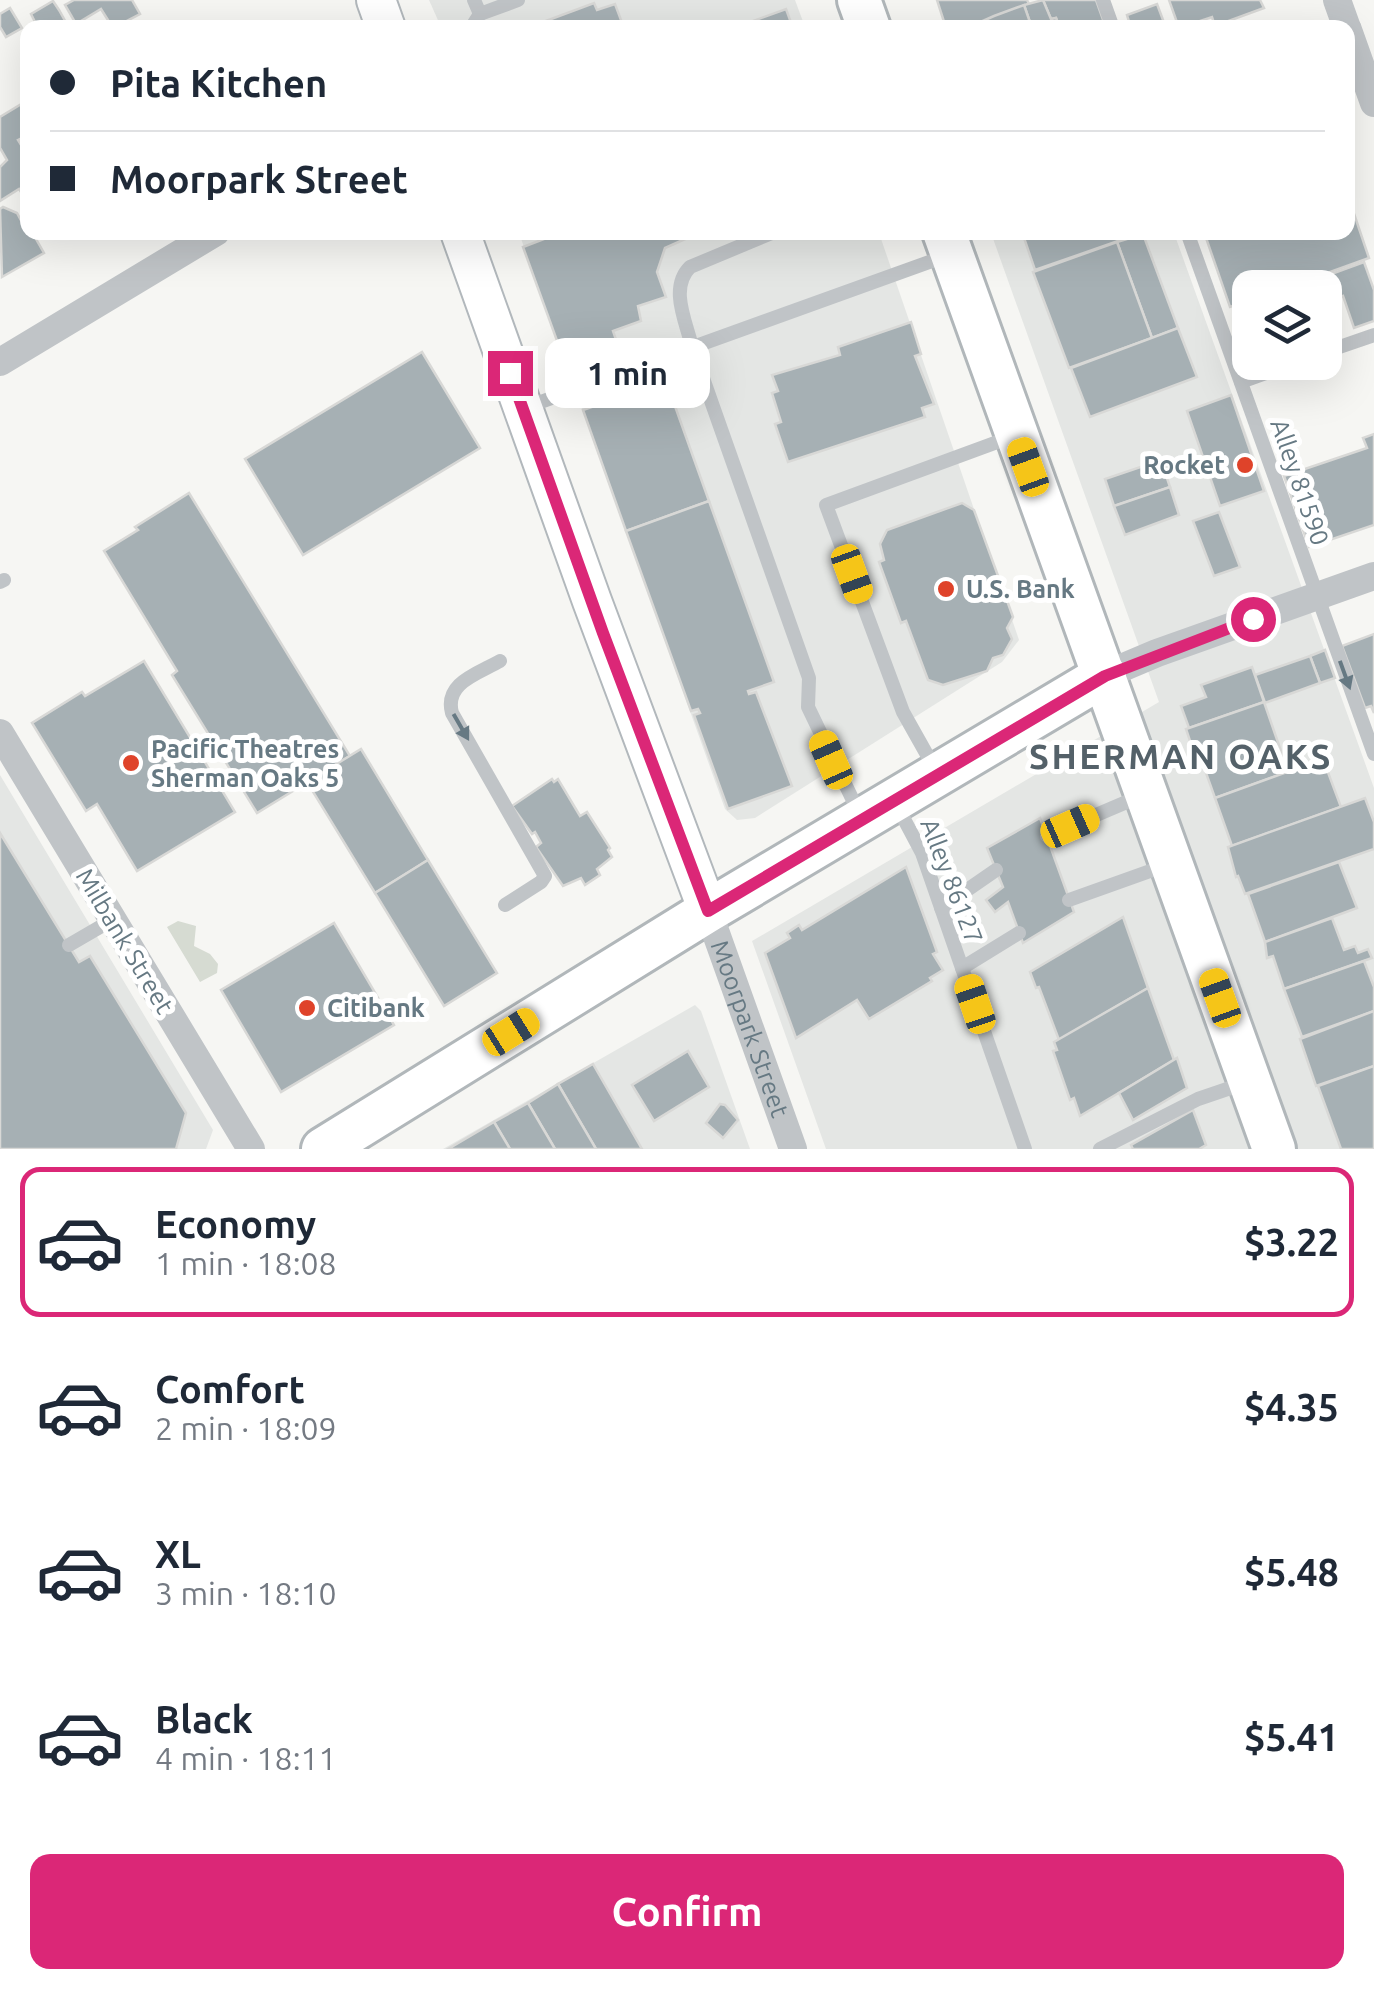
<!DOCTYPE html>
<html lang="en">
<head>
<meta charset="utf-8">
<style>
	:root { --surface:#fff; --page:#f2f2f3; --text:#1f2937; --muted:#747a83; --line:#e0e1e3; --accent:#db2777 }
	body { margin:0; font-family:Ubuntu,sans-serif; background:var(--page); color:var(--text); height:100vh; display:flex; flex-direction:column; font-size:38px; white-space:nowrap }
	* { box-sizing:border-box; margin:0 }
	p { font-size:32px; color:var(--muted) }
	.icon { flex:none; width:55px; height:55px; fill:none; stroke:currentColor; stroke-width:2; stroke-linecap:round; stroke-linejoin:round }
	.map { position:relative; height:1149px; overflow:hidden }
	.details { display:flex; flex-direction:column; background:var(--surface); flex:1 }
	.details>* { flex:none }
	.top-card { position:absolute; left:20px; top:20px; width:1335px; height:220px; border-radius:20px; box-shadow:0 10px 40px #0002; display:grid; align-content:center; height:220px; padding:0 30px; background:var(--surface) }
	.buttons { position:absolute; left:1232px; top:270px; display:grid; gap:20px }
	.buttons a { display:grid; place-items:center; width:110px; height:110px; border-radius:20px; background:var(--surface); box-shadow:0 10px 40px #0002; font-size:50px }
	.end { position:absolute; width:45px; height:45px; margin:-22px; border:12px solid #db2777; background:#fff; box-shadow:0 0 0 5px #fff }
	.from { border-radius:50% }
	.bubble { position:absolute; height:70px; border-radius:20px; background:var(--surface); box-shadow:0 10px 40px #0002; font-size:32px; font-weight:700; line-height:70px; text-align:center }
	.car { position:absolute; width:30px; height:60px; margin:-30px -15px; border-radius:12px; box-shadow:0 0 8px 2px #0007; background:linear-gradient(#f5c518 24%,#345 0 40%,#f5c518 0 76%,#345 0 86%,#f5c518 0) }
	.top-card b { display:flex; align-items:center; gap:35px; height:95px; font-size:38px }
	.top-card b+b { border-top:2px solid var(--line) }
	.top-card i { width:25px; height:25px; background:var(--text) }
	ul { padding:18px 0 0; list-style:none }
	li { display:flex; align-items:center; gap:30px; height:150px; margin:0 20px 15px; padding:0 10px; border:5px solid transparent; border-radius:20px }
	li div { flex:1 }
	li b { display:block; font-size:38px }
	li em { font-style:normal; font-weight:700 }
	li.on { border-color:var(--accent) }
	li>.icon { width:90px; height:90px; stroke-width:1.5 }
	.action { display:flex; gap:20px; margin-top:auto; padding:20px 30px }
	.action a { flex:1; height:115px; border-radius:20px; background:var(--accent); color:#fff; font-size:40px; font-weight:700; line-height:115px; text-align:center }
	.map>svg:first-child { display:block }
</style>
</head>
<body>
<div class="map">
<svg width="1374" height="1149" viewBox="0 0 1374 1149">
	<rect width="100%" height="100%" fill="#f6f6f3"/>
	<g fill="#e4e6e4">
		<path d="M429 0H795L805 27H441Z"/>
		<path d="M519 233H879L1019 640 1002 662 755 818 737 820 725 809Z"/>
		<path d="M991 233H1174L1374 788V1149H826L752 941 1159 702Z"/>
		<path d="M0 775 213 1130 206 1149H0Z"/>
		<path d="M695 1005 701 1011 750 1149H443Z"/>
	</g>
	<path fill="#d6dbd2" d="M178 921 196 926 194 946 210 954 218 964 217 973 200 982 167 927Z"/>
	<g fill="#a6b0b4" stroke="#d8d8d6" stroke-width="2.5">
		<path d="M74 0H132L140 14 113 28 101 9 76 24 65 5Z"/>
		<path d="M937 0H1027L1029 4 967 28H946Z"/>
		<path d="M1043 0H1096L1106 28H1060L1056 18 1051 19Z"/>
		<path d="M1043 0 1051 19 1056 18 1060 28H1032L1024 5Z"/>
		<path d="M1169 0H1260L1264 8 1215 26 1212 17 1179 28Z"/>
		<path d="M53 1 59 10 69 28H38L31 14Z"/>
		<path d="M594 3 597 10 615 4 624 28H527Z"/>
		<path d="M1157 4 1166 28H1131L1127 15Z"/>
		<path d="M1024 5 1032 28H967L994 16Z"/>
		<path d="M10 8 22 28 6 37 0 27V14Z"/>
		<path d="M786 9 793 28H734Z"/>
		<path d="M28 100V142L24 137 18 140 28 156V193L23 195 19 189 0 201V167L7 160 0 148V117Z"/>
		<path d="M1348 196 1369 258 1286 288H1250V300L1230 307 1204 232H1348Z"/>
		<path d="M3 207 17 213 24 226 27 224 28 232H32L44 253 2 277 0 209Z"/>
		<path d="M562 232H691L692 236 665 248 657 272 666 297 638 306 641 321 613 331 621 354 568 371 523 247Z"/>
		<path d="M1022 232H1118L1121 240 1035 270Z"/>
		<path d="M1143 234 1178 328 1152 338 1117 242Z"/>
		<path d="M1117 242 1152 338 1069 368 1033 272Z"/>
		<path d="M1364 262 1374 290V321L1354 328 1343 296 1325 303V288H1293Z"/>
		<path d="M911 322 921 354 915 356 934 404 922 408 925 417 788 462 775 424 781 422 772 393 778 391 772 375 840 355 838 347Z"/>
		<path d="M1178 328 1197 377 1090 417 1071 368Z"/>
		<path d="M422 352 480 448 303 555 245 459Z"/>
		<path d="M666 381 709 501 626 531 583 410Z"/>
		<path d="M1231 395 1264 491 1220 506 1187 411Z"/>
		<path d="M1374 434V525L1309 547 1284 476 1367 448 1363 438Z"/>
		<path d="M1161 460 1170 487 1114 506 1105 479Z"/>
		<path d="M1170 487 1179 515 1125 535 1114 506Z"/>
		<path d="M189 493 350 756 257 813 172 675 177 671 104 551 138 530 135 527Z"/>
		<path d="M709 501 774 682 748 691 749 694 756 692 792 786 728 809 694 715 700 713 698 709 691 711 626 531Z"/>
		<path d="M962 503 974 510 1013 617 1007 628 1012 639 1003 655 993 658 987 671 943 685 928 680 906 621 901 623 879 562 884 560 880 544 887 530Z"/>
		<path d="M1219 512 1240 567 1214 576 1193 521Z"/>
		<path d="M1374 634V713L1371 706 1365 708 1342 646Z"/>
		<path d="M1325 650 1335 678 1320 683 1310 656Z"/>
		<path d="M1310 656 1320 683 1265 703 1255 675Z"/>
		<path d="M144 661 235 812 137 871 97 804 86 811 32 723 82 692 85 696Z"/>
		<path d="M1252 667 1264 702 1189 728 1181 706 1206 697 1201 685Z"/>
		<path d="M1264 702 1283 757 1301 751 1307 765 1215 798 1196 745 1192 747 1186 729Z"/>
		<path d="M361 749 428 860 375 893 307 782Z"/>
		<path d="M1323 759 1341 807 1232 846 1215 798Z"/>
		<path d="M552 779 554 782 558 779 580 816 587 812 610 848 608 850 612 857 597 869 600 875 585 885 581 878 563 886 536 847 541 843 535 832 532 834 512 806Z"/>
		<path d="M1365 798 1374 822V849L1245 894 1238 876 1236 877 1228 847Z"/>
		<path d="M1040 818 1074 912 1023 943 1008 902 995 912 986 900 1003 887 987 848Z"/>
		<path d="M0 833 79 962 90 956 186 1113 176 1149H0Z"/>
		<path d="M428 860 497 973 444 1006 375 893Z"/>
		<path d="M1339 862 1357 908 1265 942 1248 894Z"/>
		<path d="M906 867 937 952 933 954 943 970 930 978 932 981 869 1019 857 1000 796 1038 765 953 790 938 787 933 799 925 802 930Z"/>
		<path d="M1123 917 1148 988 1059 1040 1039 987 1036 988 1030 972Z"/>
		<path d="M1332 918 1344 950 1355 946 1358 953 1368 949 1372 958 1284 989 1273 956 1267 958 1265 942Z"/>
		<path d="M334 923 394 1025 281 1092 221 990Z"/>
		<path d="M1364 961 1374 987V1011L1302 1037 1284 989Z"/>
		<path d="M1148 988 1174 1060 1080 1116 1074 1098 1070 1100 1053 1051 1057 1050 1054 1042Z"/>
		<path d="M1374 1011V1066L1316 1086 1300 1039Z"/>
		<path d="M688 1051 709 1087 654 1121 632 1085Z"/>
		<path d="M1177 1058 1187 1088 1133 1120 1119 1093Z"/>
		<path d="M593 1064 642 1149H596L558 1084Z"/>
		<path d="M1374 1066V1149H1341L1318 1086Z"/>
		<path d="M558 1084 596 1149H555L528 1103Z"/>
		<path d="M528 1103 555 1149H510L494 1122Z"/>
		<path d="M720 1104 725 1105 738 1120 723 1138 706 1123Z"/>
		<path d="M1193 1110 1206 1145 1199 1149H1133L1131 1145Z"/>
		<path d="M494 1122 510 1149H448Z"/>
	</g>
	<g fill="none" stroke-linecap="round" stroke-linejoin="round">
		<g stroke="#b2b8bc" stroke-width="42">
			<g id="secondary">
				<path d="M376 0 386 28"/>
				<path d="M460 232 592 601 708 911"/>
			</g>
		</g>
		<g stroke="#b1b7ba" stroke-width="48">
			<g id="primary">
				<path d="M859 0 869 28"/>
				<path d="M944 232 1274 1149"/>
				<path d="M323 1149 708 911 1105 675"/>
			</g>
		</g>
		<g stroke="#c0c4c7" stroke-width="14">
			<path d="M474 0 480 14"/>
			<path d="M1103 0 1113 28"/>
			<path d="M471 28 480 14 518 0"/>
			<path d="M774 232 690 267C669 288 686 321 692 347L809 678 808 707 861 817"/>
			<path d="M1187 232 1374 754"/>
			<path d="M1325 352 1374 335"/>
			<path d="M1241 382 1296 362"/>
			<path d="M524 408 946 256"/>
			<path d="M0 582 4 580"/>
			<path d="M500 661C477 674 444 683 452 713L545 876 541 882 505 905"/>
			<path d="M935 769 903 712 826 505 1011 437"/>
			<path d="M896 804 922 853 1025 1149"/>
			<path d="M1047 836 1143 795"/>
			<path d="M1069 900 1167 865"/>
			<path d="M941 908 996 870"/>
			<path d="M69 945 112 920"/>
			<path d="M962 968 1019 933"/>
			<path d="M1100 1149 1198 1099 1245 1083"/>
		</g>
		<g stroke="#c0c4c7" stroke-width="28">
			<path d="M1337 0 1347 28"/>
			<path d="M1348 30 1374 103"/>
			<path d="M0 362 216 232"/>
			<path d="M1105 675 1157 653 1374 576"/>
			<path d="M0 733 251 1149"/>
			<path id="s1" d="M708 911 793 1149"/>
		</g>
		<use href="#secondary" stroke="#fff" stroke-width="38"/>
		<use href="#primary" stroke="#fff" stroke-width="42"/>
	</g>
	<defs><path id="oneway-solid" d="M-6-.8H1V-3.2L6.5 0L1 3.2V.8H-6Z" transform="scale(2.5)"/></defs>
	<g fill="#667983">
		<use href="#oneway-solid" transform="translate(1345 675) rotate(70)"/>
		<use href="#oneway-solid" transform="translate(461 727) rotate(60)"/>
	</g>
	<g fill="none" stroke-linecap="round" stroke-linejoin="round">
		<path stroke="#db2777" stroke-width="12" d="M510 373 603 633 708 911 1105 676 1253 619"/>
	</g>
	<g fill="#df432a" stroke="#fff" stroke-width="4">
		<circle cx="1245" cy="465" r="10"/>
		<circle cx="946" cy="589" r="10"/>
		<circle cx="131" cy="763" r="10"/>
		<circle cx="307" cy="1008" r="10"/>
	</g>
	<g text-anchor="middle" dominant-baseline="central" stroke-width="10" stroke-linejoin="round" paint-order="stroke">
		<g font-size="25" font-weight="bold" fill="#667983" stroke="#fff" text-anchor="start">
			<text x="1225" y="465" text-anchor="end">Rocket</text>
			<text x="966" y="589">U.S. Bank</text>
			<text x="151" y="749">Pacific Theatres<tspan x="151" dy="29">Sherman Oaks 5</tspan></text>
			<text x="327" y="1008">Citibank</text>
		</g>
		<g font-size="25" fill="#667983" stroke="#fff">
			<text transform="translate(1300 482) rotate(71)">Alley 81590</text>
			<text transform="translate(952 881) rotate(69)">Alley 86127</text>
			<text transform="translate(125 941) rotate(59)">Milbank Street</text>
			<text stroke="none"><textPath href="#s1" startOffset="125">Moorpark Street</textPath></text>
		</g>
		<g font-size="35" font-weight="bold" letter-spacing="2.5" fill="#546169" stroke="#fff">
			<text x="1181" y="756">SHERMAN OAKS</text>
		</g>
	</g>
</svg>
<div class="buttons">
<a><svg class="icon" aria-label="layers" viewBox="0 0 24 24"><path d="M12 4l9 5-9 5-9-5zM3 14l9 5 9-5"/></svg></a>
</div>
<i class="end from" style="left:1253px;top:619px"></i>
<i class="end" style="left:510px;top:373px"></i>
<div class="bubble" style="left:545px;top:338px;width:165px">1 min</div>
<i class="car" style="left:1028px;top:467px;rotate:340deg"></i>
<i class="car" style="left:852px;top:574px;rotate:160deg"></i>
<i class="car" style="left:831px;top:760px;rotate:336deg"></i>
<i class="car" style="left:1070px;top:826px;rotate:66deg"></i>
<i class="car" style="left:1220px;top:998px;rotate:340deg"></i>
<i class="car" style="left:975px;top:1004px;rotate:341deg"></i>
<i class="car" style="left:511px;top:1032px;rotate:58deg"></i>
<div class="top-card">
<b><i class="from"></i>Pita Kitchen</b>
<b><i></i>Moorpark Street</b>
</div>
</div>
<section class="details">
<ul>
<li class="on"><svg class="icon" aria-label="car" viewBox="0 0 24 24"><path d="M5 17H2v-5l4-1 3-4h7l3 4 3 1v5h-3M9 17h6M6 11h13"/><circle cx="7" cy="17" r="2"/><circle cx="17" cy="17" r="2"/></svg><div><b>Economy</b><p>1 min · 18:08</p></div><em>$3.22</em></li>
<li><svg class="icon" aria-label="car" viewBox="0 0 24 24"><path d="M5 17H2v-5l4-1 3-4h7l3 4 3 1v5h-3M9 17h6M6 11h13"/><circle cx="7" cy="17" r="2"/><circle cx="17" cy="17" r="2"/></svg><div><b>Comfort</b><p>2 min · 18:09</p></div><em>$4.35</em></li>
<li><svg class="icon" aria-label="car" viewBox="0 0 24 24"><path d="M5 17H2v-5l4-1 3-4h7l3 4 3 1v5h-3M9 17h6M6 11h13"/><circle cx="7" cy="17" r="2"/><circle cx="17" cy="17" r="2"/></svg><div><b>XL</b><p>3 min · 18:10</p></div><em>$5.48</em></li>
<li><svg class="icon" aria-label="car" viewBox="0 0 24 24"><path d="M5 17H2v-5l4-1 3-4h7l3 4 3 1v5h-3M9 17h6M6 11h13"/><circle cx="7" cy="17" r="2"/><circle cx="17" cy="17" r="2"/></svg><div><b>Black</b><p>4 min · 18:11</p></div><em>$5.41</em></li>
</ul>
<div class="action"><a>Confirm</a></div>
</section>
</body>
</html>
